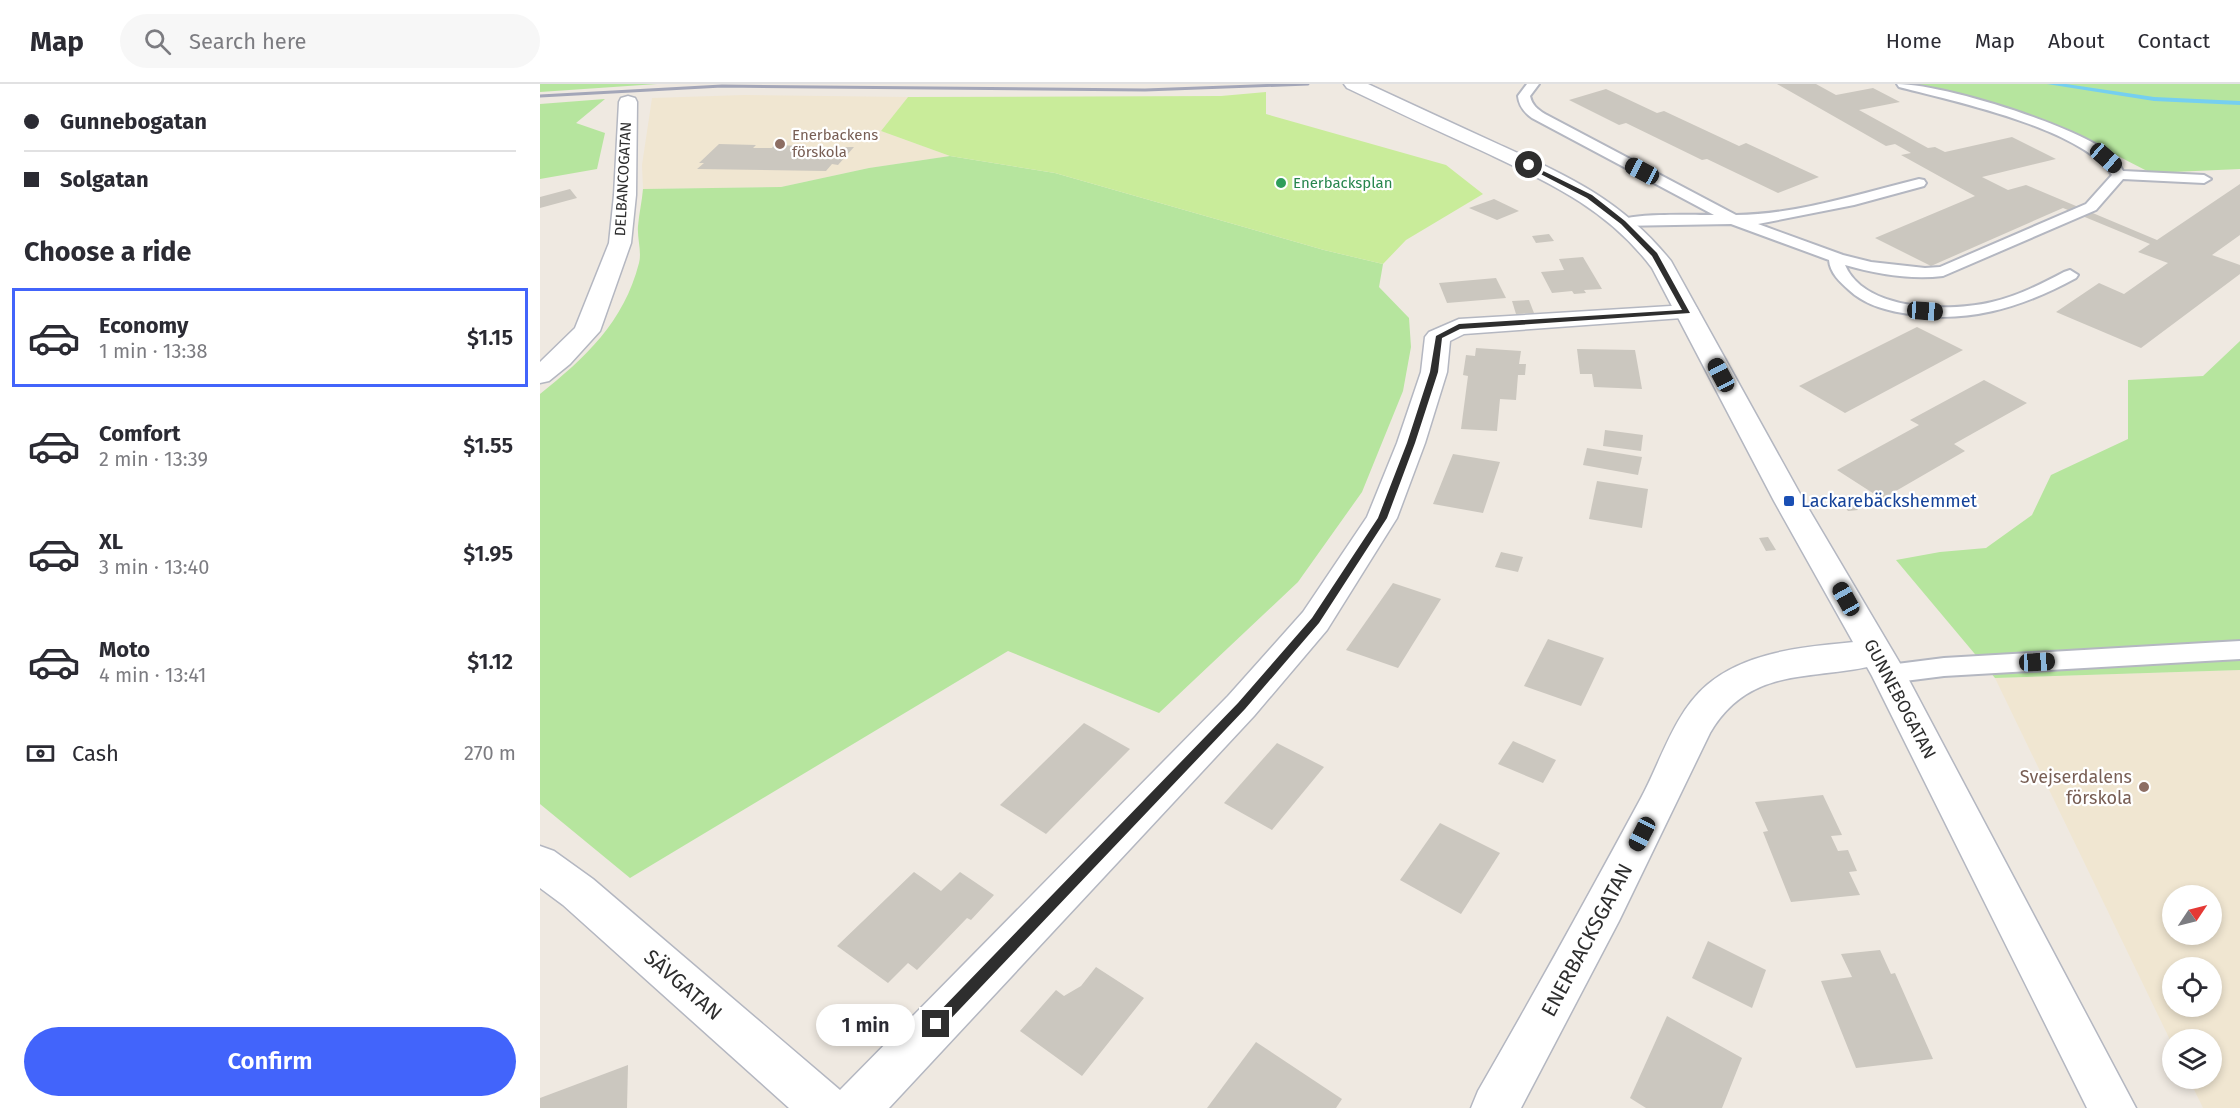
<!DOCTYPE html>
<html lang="en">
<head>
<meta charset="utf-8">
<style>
	:root { --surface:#fff; --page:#f7f7f7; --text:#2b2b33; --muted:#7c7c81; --line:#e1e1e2; --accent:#4264fb }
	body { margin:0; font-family:"Fira Sans",sans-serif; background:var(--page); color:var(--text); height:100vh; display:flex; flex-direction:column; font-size:22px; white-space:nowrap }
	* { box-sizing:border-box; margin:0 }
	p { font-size:20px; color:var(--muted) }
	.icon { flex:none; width:33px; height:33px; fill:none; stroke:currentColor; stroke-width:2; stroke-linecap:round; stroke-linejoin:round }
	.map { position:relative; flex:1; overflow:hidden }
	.drawer { display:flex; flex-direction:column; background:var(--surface); width:540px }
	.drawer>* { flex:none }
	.guide { display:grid; align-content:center; height:132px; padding:0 24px; background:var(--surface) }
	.needle { width:39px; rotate:55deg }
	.tools { position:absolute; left:1622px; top:801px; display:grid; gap:12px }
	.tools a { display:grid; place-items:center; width:60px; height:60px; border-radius:50%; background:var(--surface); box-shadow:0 3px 9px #0003; font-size:30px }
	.end { position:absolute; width:27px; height:27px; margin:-14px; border:8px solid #2e2e2e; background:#fff; box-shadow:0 0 0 3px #fff }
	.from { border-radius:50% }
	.bubble { position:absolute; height:42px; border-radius:21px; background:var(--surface); box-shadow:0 3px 9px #0003; font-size:20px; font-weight:600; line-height:42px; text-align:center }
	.car { position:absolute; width:18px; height:36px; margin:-18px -9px; border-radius:8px; box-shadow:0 0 4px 2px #0007; background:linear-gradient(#222 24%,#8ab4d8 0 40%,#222 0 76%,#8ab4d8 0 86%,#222 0) }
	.guide b { display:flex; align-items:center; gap:21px; height:57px; font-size:22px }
	.guide b+b { border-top:2px solid var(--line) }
	.guide i { width:15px; height:15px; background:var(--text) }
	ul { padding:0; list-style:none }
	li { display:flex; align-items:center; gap:18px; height:99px; margin:0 12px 9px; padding:0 12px; border:3px solid transparent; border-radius:0px }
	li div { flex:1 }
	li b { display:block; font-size:22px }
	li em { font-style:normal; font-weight:600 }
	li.current { border-color:var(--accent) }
	li>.icon { width:54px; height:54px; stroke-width:1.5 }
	h2 { padding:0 24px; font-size:27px; line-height:72px }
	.pay { display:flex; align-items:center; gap:15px; height:66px; padding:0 24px; font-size:22px }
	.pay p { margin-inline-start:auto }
	.cta { display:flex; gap:12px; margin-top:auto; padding:12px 24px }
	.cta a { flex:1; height:69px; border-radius:36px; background:var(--accent); color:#fff; font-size:24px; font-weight:600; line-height:69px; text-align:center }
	header { display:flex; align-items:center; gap:36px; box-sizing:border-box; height:84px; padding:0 30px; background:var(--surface); border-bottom:2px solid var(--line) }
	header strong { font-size:28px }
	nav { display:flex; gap:33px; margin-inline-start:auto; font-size:21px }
	.search { width:420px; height:54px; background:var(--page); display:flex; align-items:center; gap:15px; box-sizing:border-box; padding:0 21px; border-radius:33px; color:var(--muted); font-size:22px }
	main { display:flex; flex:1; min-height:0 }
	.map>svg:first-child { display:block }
</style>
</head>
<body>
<header>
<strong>Map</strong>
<div class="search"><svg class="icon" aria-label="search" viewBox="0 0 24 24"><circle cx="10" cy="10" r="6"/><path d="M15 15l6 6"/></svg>Search here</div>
<nav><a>Home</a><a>Map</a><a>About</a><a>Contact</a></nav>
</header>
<main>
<section class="drawer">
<div class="guide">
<b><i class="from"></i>Gunnebogatan</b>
<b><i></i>Solgatan</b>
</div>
<h2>Choose a ride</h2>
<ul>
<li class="current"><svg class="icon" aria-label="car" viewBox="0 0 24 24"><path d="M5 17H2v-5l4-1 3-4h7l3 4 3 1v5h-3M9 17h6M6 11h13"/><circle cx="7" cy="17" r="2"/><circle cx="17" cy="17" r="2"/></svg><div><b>Economy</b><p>1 min · 13:38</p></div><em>$1.15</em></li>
<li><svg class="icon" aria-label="car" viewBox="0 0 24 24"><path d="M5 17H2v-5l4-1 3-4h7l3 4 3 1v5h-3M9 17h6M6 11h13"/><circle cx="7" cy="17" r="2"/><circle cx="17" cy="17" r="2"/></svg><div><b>Comfort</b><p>2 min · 13:39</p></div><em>$1.55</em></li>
<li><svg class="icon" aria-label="car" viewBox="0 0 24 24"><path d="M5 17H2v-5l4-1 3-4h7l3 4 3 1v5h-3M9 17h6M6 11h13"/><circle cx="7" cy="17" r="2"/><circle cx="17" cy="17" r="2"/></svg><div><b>XL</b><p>3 min · 13:40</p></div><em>$1.95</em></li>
<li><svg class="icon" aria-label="car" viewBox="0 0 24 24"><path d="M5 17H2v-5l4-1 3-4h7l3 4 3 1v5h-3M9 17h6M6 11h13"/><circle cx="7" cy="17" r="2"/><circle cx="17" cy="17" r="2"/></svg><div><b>Moto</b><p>4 min · 13:41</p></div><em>$1.12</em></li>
</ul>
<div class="pay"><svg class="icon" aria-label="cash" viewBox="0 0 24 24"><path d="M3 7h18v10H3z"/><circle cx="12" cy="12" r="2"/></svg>Cash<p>270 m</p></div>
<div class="cta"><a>Confirm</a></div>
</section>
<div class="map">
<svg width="1700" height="1024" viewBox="0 0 1700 1024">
	<rect width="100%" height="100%" fill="#efe9e1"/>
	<g fill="#f0e6d1" fill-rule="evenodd">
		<path d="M204 11 368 13 341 47 410 72 329 84 241 103 103 105 102 81 112 14Z"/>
		<path d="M1700 586V1024H1663L1649 995 1671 994V956H1632V960L1455 594ZM1632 812H1671V850H1632ZM1632 884H1671V922H1632Z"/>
	</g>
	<g fill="#b6e59e">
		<path d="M0 0H117L0 8Z"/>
		<path d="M1376 0H1700V85L1611 89 1533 49Z"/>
		<path d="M65 15 36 39 65 49 57 85 0 95V20Z"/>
		<path d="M410 72 515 89 784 166 843 180 839 203 869 234 871 263 863 307 822 408 758 498 619 629 468 567 90 794 0 720V310C45 274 84 238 99 179 102 168 97 154 98 142 99 130 102 117 103 105L241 103 329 84Z"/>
		<path d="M1700 257V586L1455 594 1356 476 1400 468 1446 464 1492 431 1511 391 1588 355V296L1663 292Z"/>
	</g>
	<path fill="#c9ec9a" d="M726 8V30L906 81 943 110 866 156 843 180 784 166 515 89 410 72 341 47 368 13 681 12Z"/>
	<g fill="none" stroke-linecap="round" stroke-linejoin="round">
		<path fill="#75cff0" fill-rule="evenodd" d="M1507 0H1526L1614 13 1700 17V21L1614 17Z"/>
	</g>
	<g fill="#cbc7bf">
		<path d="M1237 0H1276L1296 11 1333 4 1360 18 1319 26 1388 64 1395 63 1405 68 1472 53 1516 75 1442 93 1468 106 1486 101 1617 156 1700 100V151L1672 171 1700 181V190L1601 264 1516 228 1559 199 1584 210 1628 179 1598 168 1610 160 1523 124 1391 182 1335 154 1435 112 1361 71 1371 69 1355 60 1346 62Z"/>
		<path d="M1066 5 1117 29 1124 27 1199 62 1206 59 1279 93 1238 109 1167 75 1162 76 1086 39 1079 41 1029 16Z"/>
		<path d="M179 60 216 61 213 64H232L234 61 264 62 262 64 314 63 298 81 292 80 286 87 157 85 164 79H159Z"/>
		<path d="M30 105 37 114 0 124V113Z"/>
		<path d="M954 115 979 127 957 136 929 124Z"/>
		<path d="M1009 150 1014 157 996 159 992 152Z"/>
		<path d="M1043 173 1062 205 1044 206 1046 209 1034 210 1032 207 1012 209 1001 188 1024 186 1019 175Z"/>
		<path d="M956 194 966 214 907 219 899 199Z"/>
		<path d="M989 216 994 229 976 230 972 217Z"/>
		<path d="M1377 243 1423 266 1305 329 1259 302Z"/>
		<path d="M936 264 981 267 979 280H986L985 291H978L976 316 960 315 957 347 921 345 928 292 923 291 926 271 935 272Z"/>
		<path d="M1037 265 1095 266 1102 305 1054 303 1052 290H1040Z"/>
		<path d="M1444 296 1487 319 1414 360 1425 367 1342 415 1297 386 1379 341 1370 336Z"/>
		<path d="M1065 346 1103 351 1101 367 1063 362Z"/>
		<path d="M1047 364 1102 373 1098 391 1043 381Z"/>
		<path d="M913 370 960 378 943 429 893 420Z"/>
		<path d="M1057 397 1108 405 1102 444 1049 435Z"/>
		<path d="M1308 413 1318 426 1308 427 1298 414Z"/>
		<path d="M1228 453 1236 466 1226 467 1219 454Z"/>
		<path d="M961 468 983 473 978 488 955 483Z"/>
		<path d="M853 499 901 515 858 584 806 566Z"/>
		<path d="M1008 555 1064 574 1041 622 984 602Z"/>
		<path d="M544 639 590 665 506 750 460 721Z"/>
		<path d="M973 657 1016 676 1003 699 958 680Z"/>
		<path d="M737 659 784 683 732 746 684 719Z"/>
		<path d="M1283 711 1302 751 1291 752 1298 767 1308 766 1317 787 1309 788 1320 811 1251 818 1223 748 1228 747 1215 718Z"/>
		<path d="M900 739 960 769 921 830 860 796Z"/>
		<path d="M374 788 401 807 420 788 454 811 431 836 427 834 377 886 368 879 348 899 297 862Z"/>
		<path d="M1168 857 1226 886 1212 924 1152 894Z"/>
		<path d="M1340 866 1351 890 1355 889 1393 975 1316 984 1281 897 1312 893 1301 870Z"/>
		<path d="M556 883 604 914 542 992 480 947 516 906 524 912 541 902Z"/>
		<path d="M1127 932 1202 974 1182 1024H1106L1090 1014Z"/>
		<path d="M716 958 802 1015 796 1024H667Z"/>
		<path d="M88 981 87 1024H0V1014Z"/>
	</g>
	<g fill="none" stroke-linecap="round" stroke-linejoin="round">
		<g stroke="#b4b7c1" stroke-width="4">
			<g id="lane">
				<path d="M987 0H999L990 12C992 21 997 25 1005 30L1196 131C1258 130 1319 110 1379 95L1384 96 1386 99 1384 102 1314 121 1218 140 1303 171 1331 178 1385 184 1400 183 1546 120 1572 91C1541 44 1413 17 1359 3L1357 0C1403 0 1538 42 1573 72 1577 76 1580 82 1583 87L1664 91 1671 95 1664 99 1583 95 1556 126 1403 192C1370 196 1337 190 1305 181 1325 228 1411 228 1452 218 1478 212 1501 200 1524 188L1530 186 1538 191 1536 194C1481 224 1425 241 1363 229 1344 226 1324 220 1309 206 1300 198 1290 189 1289 176L1191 140 1078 142 1075 139C1085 128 1156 131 1174 131L992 34C984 28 979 22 978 12Z"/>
				<path d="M1700 557V575L1404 592 1349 599 1340 596 1337 590 1340 584 1349 581 1404 574Z"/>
			</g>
		</g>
		<g stroke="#b4b7c1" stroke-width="3">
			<g id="street">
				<path d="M88 12 95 14 97 18 96 111 91 159 60 247 30 280 9 297 0 299V278L35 244 69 159 74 111 79 18 81 14Z"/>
				<path d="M1147 221 1156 223 1159 228 1156 233 924 250 910 257 907 288 885 359 857 434 787 546 714 632 349 1024H249L23 821 0 804V762L14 767 53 795 300 1006 688 612 763 528 827 433 857 359 881 288 885 253 889 248 919 235Z"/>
				<path d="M1335 556 1347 560 1352 569 1347 578C1281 599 1212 577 1170 649L1079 837 981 1024H931L938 1007C994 910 1048 812 1101 714 1121 677 1134 629 1167 601 1211 563 1280 562 1335 556Z"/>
			</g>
		</g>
		<g stroke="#b4b7c1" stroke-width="3">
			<path id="secondary" d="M804 0H828C871 20 914 40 958 60 1028 92 1081 115 1131 177L1264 417 1361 581 1596 1024H1547L1332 592 1234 417 1112 184C1066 123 1007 98 940 66 895 46 851 25 807 4Z"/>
		</g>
		<use href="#lane" fill="#fff" fill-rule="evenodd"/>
		<use href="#street" fill="#fff" fill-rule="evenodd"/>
		<use href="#secondary" fill="#fff" fill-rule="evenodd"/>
		<path stroke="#a3a6b8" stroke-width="3" d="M0 12 182 2 605 6 768 0"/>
	</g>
	<path fill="#2e2e2e" d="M989 80 1052 111 1085 137 1117 169 1150 229 920 245 902 254 898 288 875 359 847 434 779 539 705 625 401 945 396 947 391 945 389 940 391 936 698 619 772 534 838 434 867 359 890 288 896 252 919 240 1142 226 1112 172 1081 140 1047 114 987 83Z"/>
	<g fill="#8d6e63" stroke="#fff" stroke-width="2">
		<circle cx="240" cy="60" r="6"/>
		<circle cx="1604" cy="703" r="6"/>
	</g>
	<circle fill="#2e9e5b" stroke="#fff" stroke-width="2" cx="741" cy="99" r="6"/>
	<rect fill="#1a4fb4" stroke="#fff" stroke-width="2" x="1243" y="411" width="12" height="12" rx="3"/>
	<g text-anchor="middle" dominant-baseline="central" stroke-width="4.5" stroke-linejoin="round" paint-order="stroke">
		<g font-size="15" fill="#785e54" stroke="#fff" text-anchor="start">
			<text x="252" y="51">Enerbackens<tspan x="252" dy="17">förskola</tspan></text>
		</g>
		<g font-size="15" fill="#2e2e2e" stroke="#fff">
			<text transform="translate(83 95) rotate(-87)">DELBANCOGATAN</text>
		</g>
		<g font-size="15" fill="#27864d" stroke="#fff" text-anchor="start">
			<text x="753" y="99">Enerbacksplan</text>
		</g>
		<g font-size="18" fill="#164399" stroke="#fff" text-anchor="start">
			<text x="1261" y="417">Lackarebäckshemmet</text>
		</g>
		<g font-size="18" fill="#2e2e2e" stroke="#fff">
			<text transform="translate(1360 615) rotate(62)">GUNNEBOGATAN</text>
		</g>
		<g font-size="18" fill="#785e54" stroke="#fff" text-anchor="end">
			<text x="1592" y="693">Svejserdalens<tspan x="1592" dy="21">förskola</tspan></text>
		</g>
		<g font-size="21" fill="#2e2e2e" stroke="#fff">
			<text transform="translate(1047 856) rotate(-62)">ENERBACKSGATAN</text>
			<text transform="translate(143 901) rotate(41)">SÄVGATAN</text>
		</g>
	</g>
</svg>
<div class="tools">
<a><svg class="needle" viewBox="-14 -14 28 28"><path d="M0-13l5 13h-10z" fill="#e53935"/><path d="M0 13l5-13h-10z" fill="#7c7c81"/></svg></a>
<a><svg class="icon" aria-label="locate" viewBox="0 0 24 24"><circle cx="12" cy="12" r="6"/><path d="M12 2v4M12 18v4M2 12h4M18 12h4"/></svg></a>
<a><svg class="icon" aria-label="layers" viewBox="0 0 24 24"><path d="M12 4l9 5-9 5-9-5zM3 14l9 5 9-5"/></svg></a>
</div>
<i class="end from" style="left:989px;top:81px"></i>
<i class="end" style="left:396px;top:940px"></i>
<div class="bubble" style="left:276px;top:920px;width:99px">1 min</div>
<i class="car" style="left:1566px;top:74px;rotate:131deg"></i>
<i class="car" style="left:1102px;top:87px;rotate:298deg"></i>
<i class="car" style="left:1385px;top:227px;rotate:94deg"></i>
<i class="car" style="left:1181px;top:291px;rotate:332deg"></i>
<i class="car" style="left:1306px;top:515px;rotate:331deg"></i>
<i class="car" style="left:1497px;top:578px;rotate:87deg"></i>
<i class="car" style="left:1102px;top:750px;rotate:207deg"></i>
</div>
</main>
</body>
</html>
